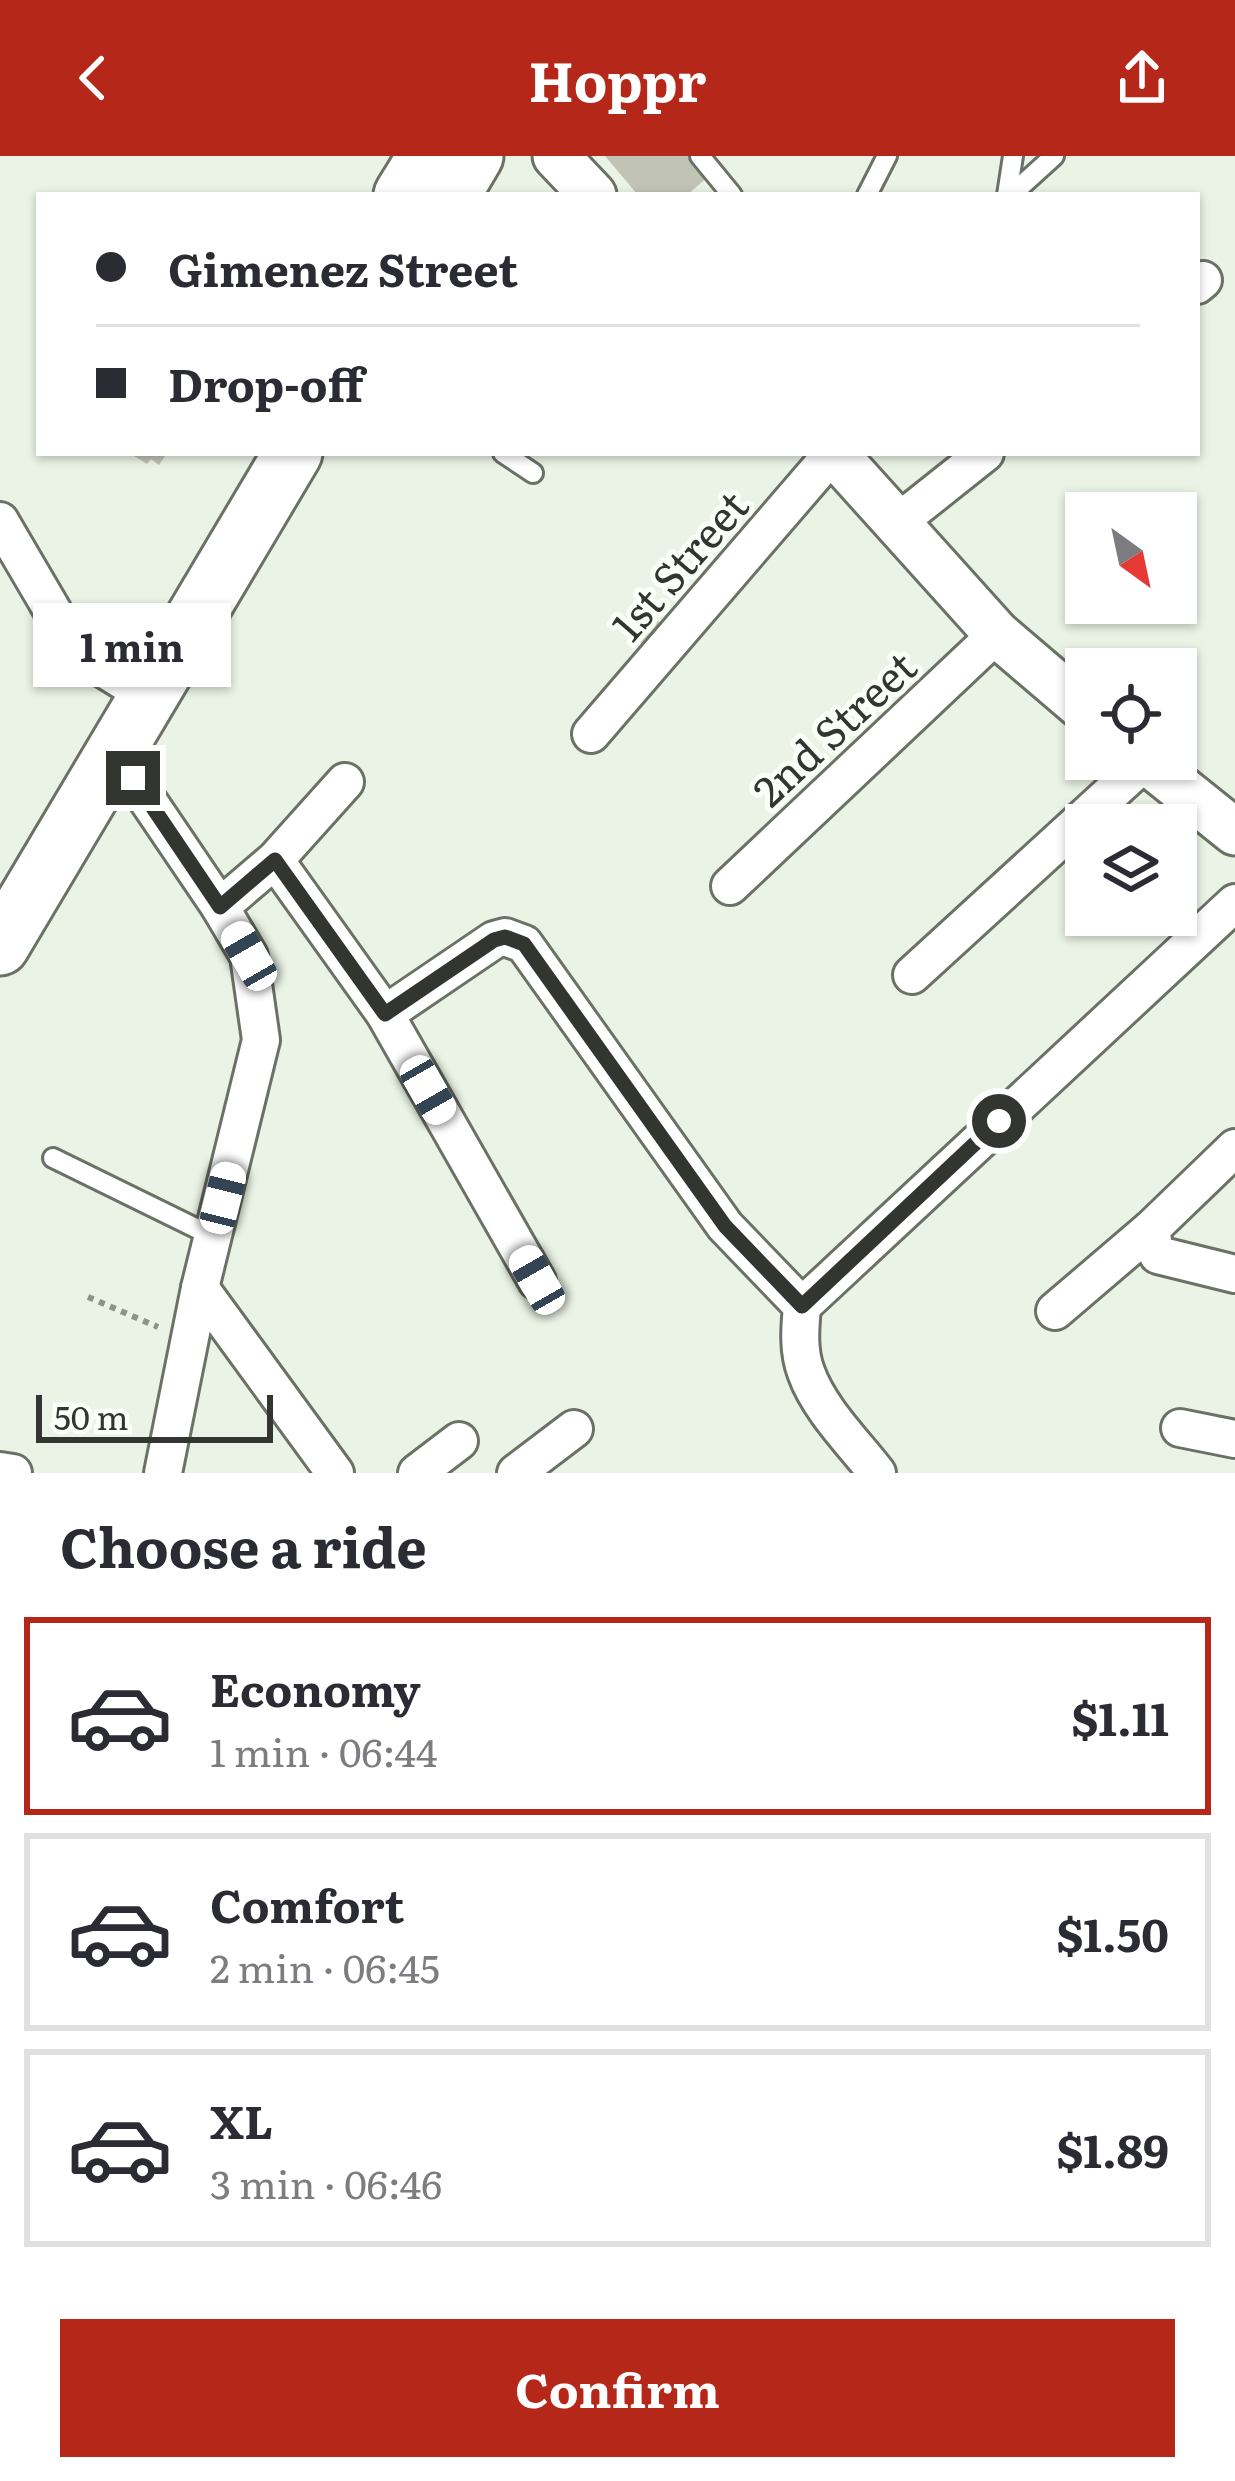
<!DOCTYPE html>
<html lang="en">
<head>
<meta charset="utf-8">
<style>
	:root { --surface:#fff; --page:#f2f2f3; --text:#2b2b33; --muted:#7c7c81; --line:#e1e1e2; --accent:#b52719 }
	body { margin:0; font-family:Literata,serif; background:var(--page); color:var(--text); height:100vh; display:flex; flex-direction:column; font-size:45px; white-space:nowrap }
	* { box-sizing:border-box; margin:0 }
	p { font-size:39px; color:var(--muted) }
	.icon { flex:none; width:66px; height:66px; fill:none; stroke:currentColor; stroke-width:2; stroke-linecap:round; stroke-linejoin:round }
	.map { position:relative; height:1317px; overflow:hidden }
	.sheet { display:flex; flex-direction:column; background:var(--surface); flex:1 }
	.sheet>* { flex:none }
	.banner { position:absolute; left:36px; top:36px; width:1164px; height:264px; border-radius:0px; box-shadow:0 3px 9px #0004; display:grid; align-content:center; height:264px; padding:0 60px; background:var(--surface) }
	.needle { width:78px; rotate:147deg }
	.buttons { position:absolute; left:1065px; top:336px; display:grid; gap:24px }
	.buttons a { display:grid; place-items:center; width:132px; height:132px; border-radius:0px; background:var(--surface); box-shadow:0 3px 9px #0004; font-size:60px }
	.scale { position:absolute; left:36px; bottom:30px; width:237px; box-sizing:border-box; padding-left:12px; border:6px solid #323530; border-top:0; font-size:33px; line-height:42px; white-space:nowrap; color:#323530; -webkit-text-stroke:9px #fafff7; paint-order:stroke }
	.end { position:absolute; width:54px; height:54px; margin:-27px; border:15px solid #323530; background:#fff; box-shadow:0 0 0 6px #fff }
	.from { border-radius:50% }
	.bubble { position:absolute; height:84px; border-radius:0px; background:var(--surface); box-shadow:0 3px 9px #0004; font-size:39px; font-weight:700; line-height:84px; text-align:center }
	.car { position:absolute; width:36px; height:72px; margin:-36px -18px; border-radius:15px; box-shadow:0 0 9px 3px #0007; background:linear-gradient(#fff 24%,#345 0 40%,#fff 0 76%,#345 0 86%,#fff 0) }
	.banner b { display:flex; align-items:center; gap:42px; height:114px; font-size:45px }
	.banner b+b { border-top:3px solid var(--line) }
	.banner i { width:30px; height:30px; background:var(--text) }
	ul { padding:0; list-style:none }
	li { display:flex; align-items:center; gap:36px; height:198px; margin:0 24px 18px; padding:0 36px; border:6px solid var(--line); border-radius:0px }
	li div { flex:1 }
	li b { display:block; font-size:45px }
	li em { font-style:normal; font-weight:700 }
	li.active { border-color:var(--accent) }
	li>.icon { width:108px; height:108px; stroke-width:1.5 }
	h2 { padding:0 60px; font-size:54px; line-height:144px }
	.cta { display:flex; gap:24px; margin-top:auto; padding:24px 60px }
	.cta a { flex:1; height:138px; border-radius:0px; background:var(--accent); color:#fff; font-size:48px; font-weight:700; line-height:138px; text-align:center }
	header { display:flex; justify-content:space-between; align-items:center; height:156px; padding:0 60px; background:var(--accent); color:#fff; font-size:54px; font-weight:700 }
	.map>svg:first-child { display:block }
</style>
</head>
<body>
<header><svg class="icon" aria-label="back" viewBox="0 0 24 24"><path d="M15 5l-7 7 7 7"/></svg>Hoppr<svg class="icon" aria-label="share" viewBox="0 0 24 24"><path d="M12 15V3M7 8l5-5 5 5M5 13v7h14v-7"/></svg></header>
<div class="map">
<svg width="1235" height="1317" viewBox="0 0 1235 1317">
	<rect width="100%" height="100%" fill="#eaf3e5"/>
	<g fill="#c1c3b5">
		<path d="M605 0H693L709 20 687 39H638Z"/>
		<path d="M129 297H167L159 309 151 303 147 308Z"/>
		<path d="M636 449 668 473 651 495 619 470Z"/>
	</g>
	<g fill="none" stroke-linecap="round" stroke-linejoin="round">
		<g stroke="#6a7165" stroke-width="24">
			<g id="service">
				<path d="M700 0 732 39"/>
				<path d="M867 39 887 0"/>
				<path d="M1007 39 1013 0"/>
				<path d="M1011 39 1054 0"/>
				<path d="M503 297 533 317"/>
				<path d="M53 1002 214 1081"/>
			</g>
		</g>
		<g stroke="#6a7165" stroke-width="42">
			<g id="minor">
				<path d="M1197 129 1203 124"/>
				<path d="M0 365 72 488 86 502 148 540"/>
				<path d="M897 367 985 297"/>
				<path d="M591 578 833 297"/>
				<path d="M115 596 220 751 249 800 261 884 200 1132 163 1317"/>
				<path d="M275 704 385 858 537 1125"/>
				<path d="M730 730 997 478"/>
				<path d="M220 751 275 704 345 626"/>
				<path d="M912 819 1146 605"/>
				<path d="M385 858 494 784 505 781 524 788 725 1070 802 1150C800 1172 798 1195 806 1216 819 1253 853 1286 877 1317"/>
				<path d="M1151 1073 1154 1091 1158 1099 1235 1118"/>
				<path d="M200 1132 335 1317"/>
				<path d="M802 1150 1235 747"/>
				<path d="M1055 1155 1151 1073 1235 992"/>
				<path d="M1180 1272 1235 1283"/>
				<path d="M0 1315 13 1317"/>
				<path d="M417 1317 459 1285"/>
				<path d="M516 1317 574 1273"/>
			</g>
		</g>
		<g stroke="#6a7165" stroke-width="51">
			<g id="tertiary">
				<path d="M556 0 593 39"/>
				<path d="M834 297 997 478 1086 554"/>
				<path d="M1144 603 1235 676"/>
			</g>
		</g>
		<g stroke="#6a7165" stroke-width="63">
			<g id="trunk">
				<path d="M403 39 427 0"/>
				<path d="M451 39 474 0"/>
				<path d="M0 790 293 297"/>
			</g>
		</g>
		<path stroke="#8d9389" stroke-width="6" stroke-dasharray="6 6" stroke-linecap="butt" d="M88 1141 158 1171"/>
		<use href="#service" stroke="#fff" stroke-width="18"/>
		<use href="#minor" stroke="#fff" stroke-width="36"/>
		<use href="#tertiary" stroke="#fff" stroke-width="45"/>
		<use href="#trunk" stroke="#fff" stroke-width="57"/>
	</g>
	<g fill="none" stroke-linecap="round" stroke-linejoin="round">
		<path stroke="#323530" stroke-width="15" d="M133 622 220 751 275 704 385 858 494 784 505 781 524 788 725 1070 802 1150 999 965"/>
	</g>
	<g text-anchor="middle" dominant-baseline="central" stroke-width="10" stroke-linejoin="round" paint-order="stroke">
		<g font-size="42" fill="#323530" stroke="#fafff7">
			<text transform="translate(678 408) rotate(-49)">1st Street</text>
			<text transform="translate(833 571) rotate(-43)">2nd Street</text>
		</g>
	</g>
</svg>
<div class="buttons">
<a><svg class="needle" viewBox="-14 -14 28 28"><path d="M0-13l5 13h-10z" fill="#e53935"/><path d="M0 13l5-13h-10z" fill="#7c7c81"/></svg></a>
<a><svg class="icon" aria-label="locate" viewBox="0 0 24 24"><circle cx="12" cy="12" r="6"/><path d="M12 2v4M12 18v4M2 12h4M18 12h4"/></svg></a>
<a><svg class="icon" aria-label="layers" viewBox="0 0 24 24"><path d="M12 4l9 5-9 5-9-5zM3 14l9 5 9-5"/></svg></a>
</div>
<div class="scale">50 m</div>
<i class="end from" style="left:999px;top:965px"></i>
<i class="end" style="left:133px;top:622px"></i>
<div class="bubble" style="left:33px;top:447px;width:198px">1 min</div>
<i class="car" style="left:249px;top:800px;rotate:330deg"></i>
<i class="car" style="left:428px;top:934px;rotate:150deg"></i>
<i class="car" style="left:223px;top:1042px;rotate:14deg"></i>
<i class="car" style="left:537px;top:1124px;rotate:330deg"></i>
<div class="banner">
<b><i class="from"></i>Gimenez Street</b>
<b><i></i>Drop-off</b>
</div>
</div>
<section class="sheet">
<h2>Choose a ride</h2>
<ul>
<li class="active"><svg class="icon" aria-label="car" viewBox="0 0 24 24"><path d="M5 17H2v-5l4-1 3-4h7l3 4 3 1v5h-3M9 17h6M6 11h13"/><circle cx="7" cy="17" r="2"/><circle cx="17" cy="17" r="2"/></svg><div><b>Economy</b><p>1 min · 06:44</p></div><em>$1.11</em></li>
<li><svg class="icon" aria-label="car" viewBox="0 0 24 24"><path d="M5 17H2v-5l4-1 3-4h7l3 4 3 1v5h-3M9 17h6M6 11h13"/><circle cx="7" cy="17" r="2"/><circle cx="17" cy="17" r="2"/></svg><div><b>Comfort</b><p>2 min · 06:45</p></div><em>$1.50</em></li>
<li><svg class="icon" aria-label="car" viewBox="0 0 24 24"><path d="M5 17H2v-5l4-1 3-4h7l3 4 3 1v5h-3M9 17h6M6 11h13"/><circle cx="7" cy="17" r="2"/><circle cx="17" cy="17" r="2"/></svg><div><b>XL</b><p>3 min · 06:46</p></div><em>$1.89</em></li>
</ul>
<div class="cta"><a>Confirm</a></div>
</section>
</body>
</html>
